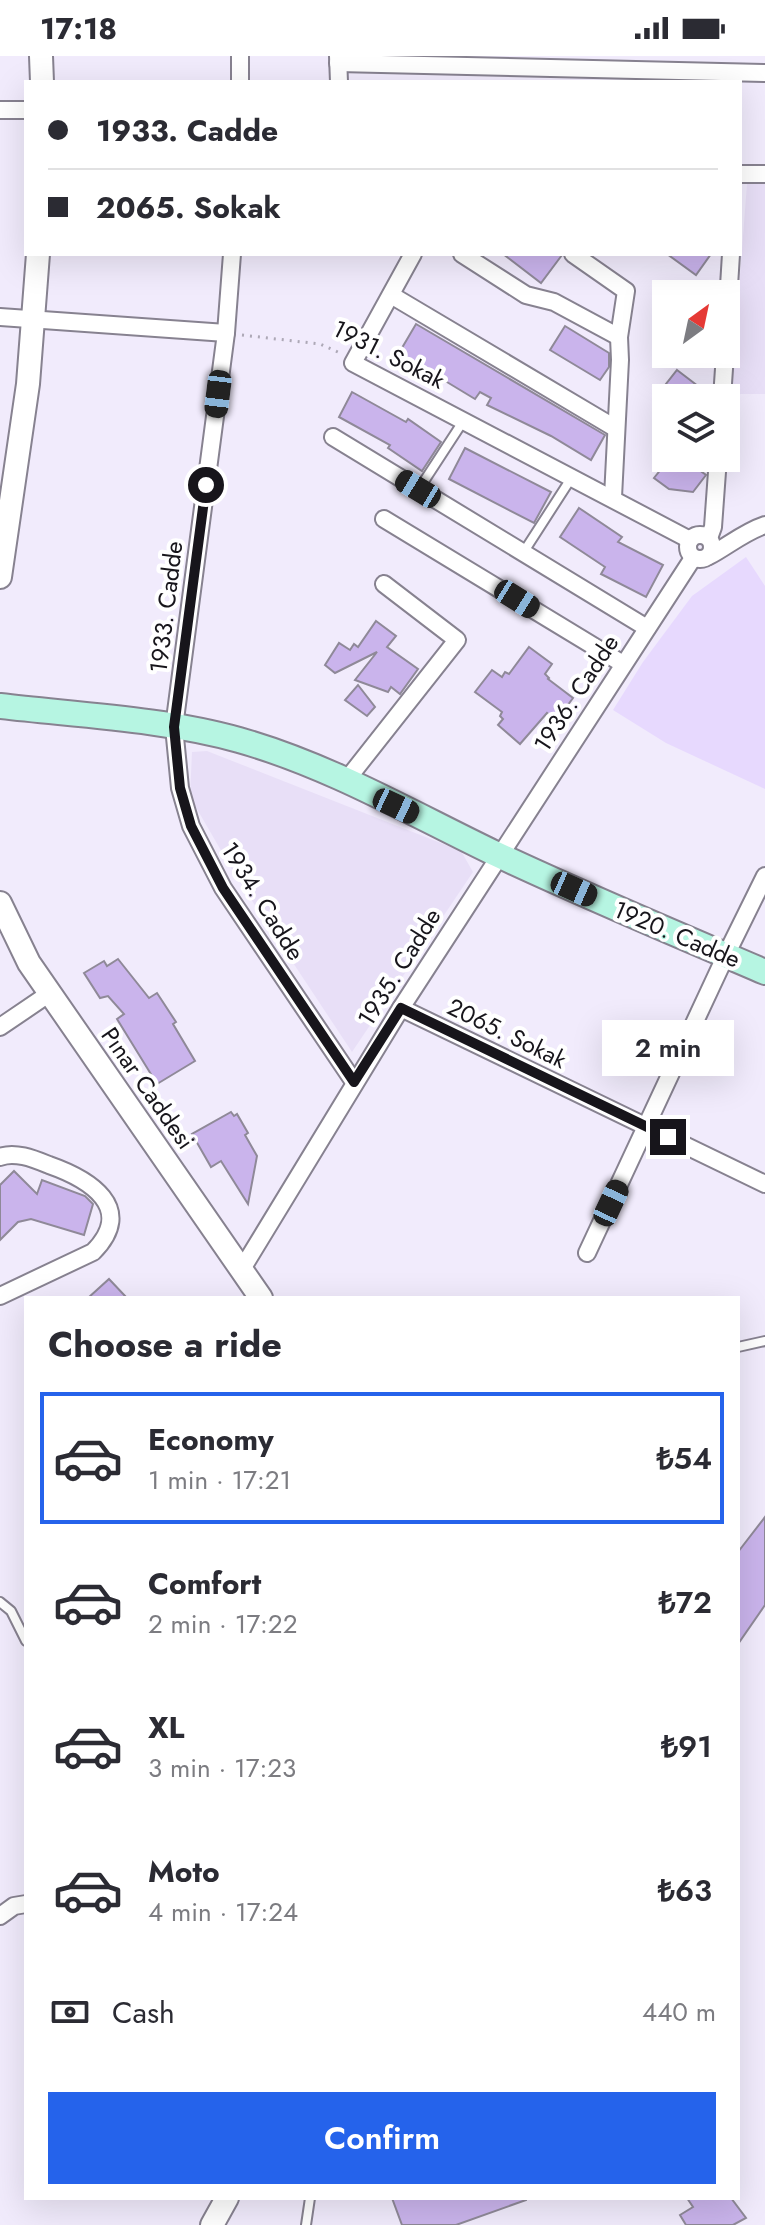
<!DOCTYPE html>
<html lang="en">
<head>
<meta charset="utf-8">
<style>
	:root { --surface:#fff; --page:#f2f2f3; --text:#2b2b33; --muted:#7c7c81; --line:#e1e1e2; --accent:#2563eb }
	body { margin:0; font-family:Jost,sans-serif; background:var(--page); color:var(--text); height:100vh; display:flex; flex-direction:column; font-size:30px; white-space:nowrap }
	* { box-sizing:border-box; margin:0 }
	p { font-size:26px; color:var(--muted) }
	.icon { flex:none; width:44px; height:44px; fill:none; stroke:currentColor; stroke-width:2; stroke-linecap:round; stroke-linejoin:round }
	.map { position:relative; flex:1; overflow:hidden }
	.side { position:absolute; left:24px; top:1240px; width:716px; height:904px; display:flex; flex-direction:column; background:var(--surface); border-radius:0px; box-shadow:0 8px 32px #0002 }
	.side>* { flex:none }
	.banner { position:absolute; left:24px; top:24px; width:718px; height:176px; border-radius:0px; box-shadow:0 8px 32px #0002; display:grid; align-content:center; height:176px; padding:0 24px; background:var(--surface) }
	.needle { width:52px; rotate:33deg }
	.buttons { position:absolute; left:652px; top:224px; display:grid; gap:16px }
	.buttons a { display:grid; place-items:center; width:88px; height:88px; border-radius:0px; background:var(--surface); box-shadow:0 8px 32px #0002; font-size:40px }
	.end { position:absolute; width:36px; height:36px; margin:-18px; border:10px solid #17151b; background:#fff; box-shadow:0 0 0 4px #fff }
	.from { border-radius:50% }
	.bubble { position:absolute; height:56px; border-radius:0px; background:var(--surface); box-shadow:0 8px 32px #0002; font-size:26px; font-weight:600; line-height:56px; text-align:center }
	.car { position:absolute; width:24px; height:48px; margin:-24px -12px; border-radius:10px; box-shadow:0 0 6px 2px #0007; background:linear-gradient(#222 24%,#8ab4d8 0 40%,#222 0 76%,#8ab4d8 0 86%,#222 0) }
	.banner b { display:flex; align-items:center; gap:28px; height:76px; font-size:30px }
	.banner b+b { border-top:2px solid var(--line) }
	.banner i { width:20px; height:20px; background:var(--text) }
	ul { padding:0; list-style:none }
	li { display:flex; align-items:center; gap:24px; height:132px; margin:0 16px 12px; padding:0 8px; border:4px solid transparent; border-radius:0px }
	li div { flex:1 }
	li b { display:block; font-size:30px }
	li em { font-style:normal; font-weight:600 }
	li.on { border-color:var(--accent) }
	li>.icon { width:72px; height:72px; stroke-width:1.5 }
	h2 { padding:0 24px; font-size:36px; line-height:96px }
	.pay { display:flex; align-items:center; gap:20px; height:88px; padding:0 24px; font-size:30px }
	.pay p { margin-inline-start:auto }
	.action { display:flex; gap:16px; margin-top:auto; padding:16px 24px }
	.action a { flex:1; height:92px; border-radius:0px; background:var(--accent); color:#fff; font-size:32px; font-weight:600; line-height:92px; text-align:center }
	.status { display:flex; justify-content:space-between; align-items:center; height:56px; padding:0 40px; background:var(--surface); direction:ltr }
	.status svg { height:22px; fill:currentColor }
	.map>svg:first-child { display:block }
</style>
</head>
<body>
<div class="status"><b>17:18</b><svg viewBox="0 0 49 12"><path d="M0 12V9h3v3zM5 12V6h3v6zM10 12V3h3v9zM15 12V0h3v12zM26 1h20v11H26zM47 4h2v5h-2z"/></svg></div>
<div class="map">
<svg width="765" height="2169" viewBox="0 0 765 2169">
	<rect width="100%" height="100%" fill="#f1ebfc"/>
	<g fill="#e8dff7">
		<path d="M747 128H765V338H731Z"/>
		<path d="M207 695 461 795 473 816 352 996 237 822 190 741 192 696Z"/>
	</g>
	<path fill="#e7d9fe" d="M746 501 765 530V733L666 687 613 654 643 606 692 540Z"/>
	<g fill="#cab4ec" stroke="#8f8998" stroke-width="2">
		<path d="M503 198H562V199L541 227Z"/>
		<path d="M667 198H711L696 219Z"/>
		<path d="M416 268 605 379 591 404 551 380 487 349 491 342 480 336 475 343 399 297Z"/>
		<path d="M565 270 609 297V311L600 324 550 294Z"/>
		<path d="M677 314 711 340V342H655Z"/>
		<path d="M352 336 406 366 408 363 441 386 422 415 388 392 390 389 339 361Z"/>
		<path d="M465 392 551 436 534 467 449 423Z"/>
		<path d="M670 402H683L706 419 693 436 669 433 654 422Z"/>
		<path d="M579 452 622 481 618 486 663 509 646 541 601 518 605 511 560 481Z"/>
		<path d="M376 565 396 580 387 591 418 613 400 638 391 631 388 636 355 624 377 596 335 617 325 609 339 587 350 594 354 588 358 591Z"/>
		<path d="M529 591 552 608 545 618 549 622 548 623 573 642 556 665 547 657 520 688 498 669 503 663 500 660 502 656 475 636 492 614 502 621 505 616 509 618Z"/>
		<path d="M358 629 375 651 367 660 345 644Z"/>
		<path d="M118 903 149 942 157 937 176 966 173 968 195 1005 157 1028 117 963 124 958 108 940 100 942 84 917 104 905 107 910Z"/>
		<path d="M231 1056 234 1060 237 1058 248 1077 245 1079 257 1100 248 1148 221 1105 211 1111 192 1078Z"/>
		<path d="M14 1115 37 1138 42 1124 85 1140 93 1148 84 1179 31 1163 18 1166 0 1184V1129Z"/>
		<path d="M109 1223 127 1242H88Z"/>
		<path d="M765 1461V1549L738 1588V1496Z"/>
		<path d="M392 2142H526V2144L456 2169H402Z"/>
		<path d="M687 2142H731L746 2162 733 2169H686L680 2159 693 2151Z"/>
	</g>
	<g fill="none" stroke-linecap="round" stroke-linejoin="round">
		<g stroke="#878290" stroke-width="12">
			<g id="service">
				<path d="M419 433 464 364"/>
				<path d="M523 497 572 421"/>
				<path d="M738 1291 765 1285"/>
				<path d="M0 1546 11 1555 26 1585"/>
				<path d="M306 2169 310 2142"/>
			</g>
		</g>
		<g stroke="#878290" stroke-width="20">
			<g id="minor">
				<path d="M240 0V26"/>
				<path d="M338 0 339 26"/>
				<path d="M338 7 765 17"/>
				<path d="M0 54H26"/>
				<path d="M740 118H765"/>
				<path d="M232 198 226 277 174 671 180 732 191 770 223 832 354 1026"/>
				<path d="M413 198 353 307 690 484"/>
				<path d="M462 198 526 239 554 246 619 281"/>
				<path d="M573 198 626 235 619 281 620 304 613 441"/>
				<path d="M391 239 615 372"/>
				<path d="M0 261 226 277"/>
				<path d="M726 278 731 198"/>
				<path d="M722 342 725 298"/>
				<path d="M333 381 647 572"/>
				<path d="M384 463 623 608"/>
				<circle cx="700" cy="491" r="12"/>
				<path d="M709 482 713 471 718 402"/>
				<path d="M709 500C728 490 744 476 765 469"/>
				<path d="M345 726 457 584 384 528"/>
				<path d="M401 952 765 1128"/>
				<path d="M0 971 50 937"/>
				<path d="M0 1101C15 1095 34 1103 49 1109 89 1123 137 1152 93 1196L0 1240"/>
				<path d="M587 1197 726 899 765 820"/>
				<path d="M242 1213 401 952 693 502"/>
				<path d="M0 1860 14 1850 26 1848"/>
			</g>
		</g>
		<g stroke="#878290" stroke-width="26">
			<g id="tertiary">
				<path d="M41 0 42 26"/>
				<path d="M0 521 28 328 38 198"/>
				<path d="M0 847 29 907 261 1242"/>
				<path d="M212 2169 227 2142"/>
			</g>
		</g>
		<g stroke="#878290" stroke-width="28">
			<path id="secondary" d="M0 650C77 659 165 663 239 684 328 709 411 757 494 797 583 839 674 877 765 916"/>
		</g>
		<path stroke="#ada8b6" stroke-width="3" stroke-dasharray="2 6" stroke-linecap="butt" d="M242 279 320 288 340 297"/>
		<use href="#service" stroke="#fff" stroke-width="8"/>
		<use href="#minor" stroke="#fff" stroke-width="16"/>
		<use href="#tertiary" stroke="#fff" stroke-width="22"/>
		<use href="#secondary" stroke="#b6f5e2" stroke-width="24"/>
	</g>
	<g fill="none" stroke-linecap="round" stroke-linejoin="round">
		<path stroke="#17151b" stroke-width="10" d="M206 429 174 671 180 732 191 770 223 832 354 1026 401 952 668 1081"/>
	</g>
	<g text-anchor="middle" dominant-baseline="central" stroke-width="8" stroke-linejoin="round" paint-order="stroke">
		<g font-size="24" fill="#17151b" stroke="#fff">
			<text transform="translate(389 298) rotate(27)">1931. Sokak</text>
			<text transform="translate(166 551) rotate(-83)">1933. Cadde</text>
			<text transform="translate(576 637) rotate(-57)">1936. Cadde</text>
			<text transform="translate(263 845) rotate(58)">1934. Cadde</text>
			<text transform="translate(677 878) rotate(23)">1920. Cadde</text>
			<text transform="translate(399 911) rotate(-58)">1935. Cadde</text>
			<text transform="translate(507 977) rotate(26)">2065. Sokak</text>
			<text transform="translate(148 1032) rotate(55)">Pınar Caddesi</text>
		</g>
	</g>
</svg>
<div class="buttons">
<a><svg class="needle" viewBox="-14 -14 28 28"><path d="M0-13l5 13h-10z" fill="#e53935"/><path d="M0 13l5-13h-10z" fill="#7c7c81"/></svg></a>
<a><svg class="icon" aria-label="layers" viewBox="0 0 24 24"><path d="M12 4l9 5-9 5-9-5zM3 14l9 5 9-5"/></svg></a>
</div>
<i class="end from" style="left:206px;top:429px"></i>
<i class="end" style="left:668px;top:1081px"></i>
<div class="bubble" style="left:602px;top:964px;width:132px">2 min</div>
<i class="car" style="left:218px;top:338px;rotate:187deg"></i>
<i class="car" style="left:418px;top:433px;rotate:301deg"></i>
<i class="car" style="left:517px;top:543px;rotate:122deg"></i>
<i class="car" style="left:396px;top:750px;rotate:115deg"></i>
<i class="car" style="left:574px;top:833px;rotate:114deg"></i>
<i class="car" style="left:611px;top:1147px;rotate:25deg"></i>
<div class="banner">
<b><i class="from"></i>1933. Cadde</b>
<b><i></i>2065. Sokak</b>
</div>
<section class="side">
<h2>Choose a ride</h2>
<ul>
<li class="on"><svg class="icon" aria-label="car" viewBox="0 0 24 24"><path d="M5 17H2v-5l4-1 3-4h7l3 4 3 1v5h-3M9 17h6M6 11h13"/><circle cx="7" cy="17" r="2"/><circle cx="17" cy="17" r="2"/></svg><div><b>Economy</b><p>1 min · 17:21</p></div><em>₺54</em></li>
<li><svg class="icon" aria-label="car" viewBox="0 0 24 24"><path d="M5 17H2v-5l4-1 3-4h7l3 4 3 1v5h-3M9 17h6M6 11h13"/><circle cx="7" cy="17" r="2"/><circle cx="17" cy="17" r="2"/></svg><div><b>Comfort</b><p>2 min · 17:22</p></div><em>₺72</em></li>
<li><svg class="icon" aria-label="car" viewBox="0 0 24 24"><path d="M5 17H2v-5l4-1 3-4h7l3 4 3 1v5h-3M9 17h6M6 11h13"/><circle cx="7" cy="17" r="2"/><circle cx="17" cy="17" r="2"/></svg><div><b>XL</b><p>3 min · 17:23</p></div><em>₺91</em></li>
<li><svg class="icon" aria-label="car" viewBox="0 0 24 24"><path d="M5 17H2v-5l4-1 3-4h7l3 4 3 1v5h-3M9 17h6M6 11h13"/><circle cx="7" cy="17" r="2"/><circle cx="17" cy="17" r="2"/></svg><div><b>Moto</b><p>4 min · 17:24</p></div><em>₺63</em></li>
</ul>
<div class="pay"><svg class="icon" aria-label="cash" viewBox="0 0 24 24"><path d="M3 7h18v10H3z"/><circle cx="12" cy="12" r="2"/></svg>Cash<p>440 m</p></div>
<div class="action"><a>Confirm</a></div>
</section>
</div>
</body>
</html>
